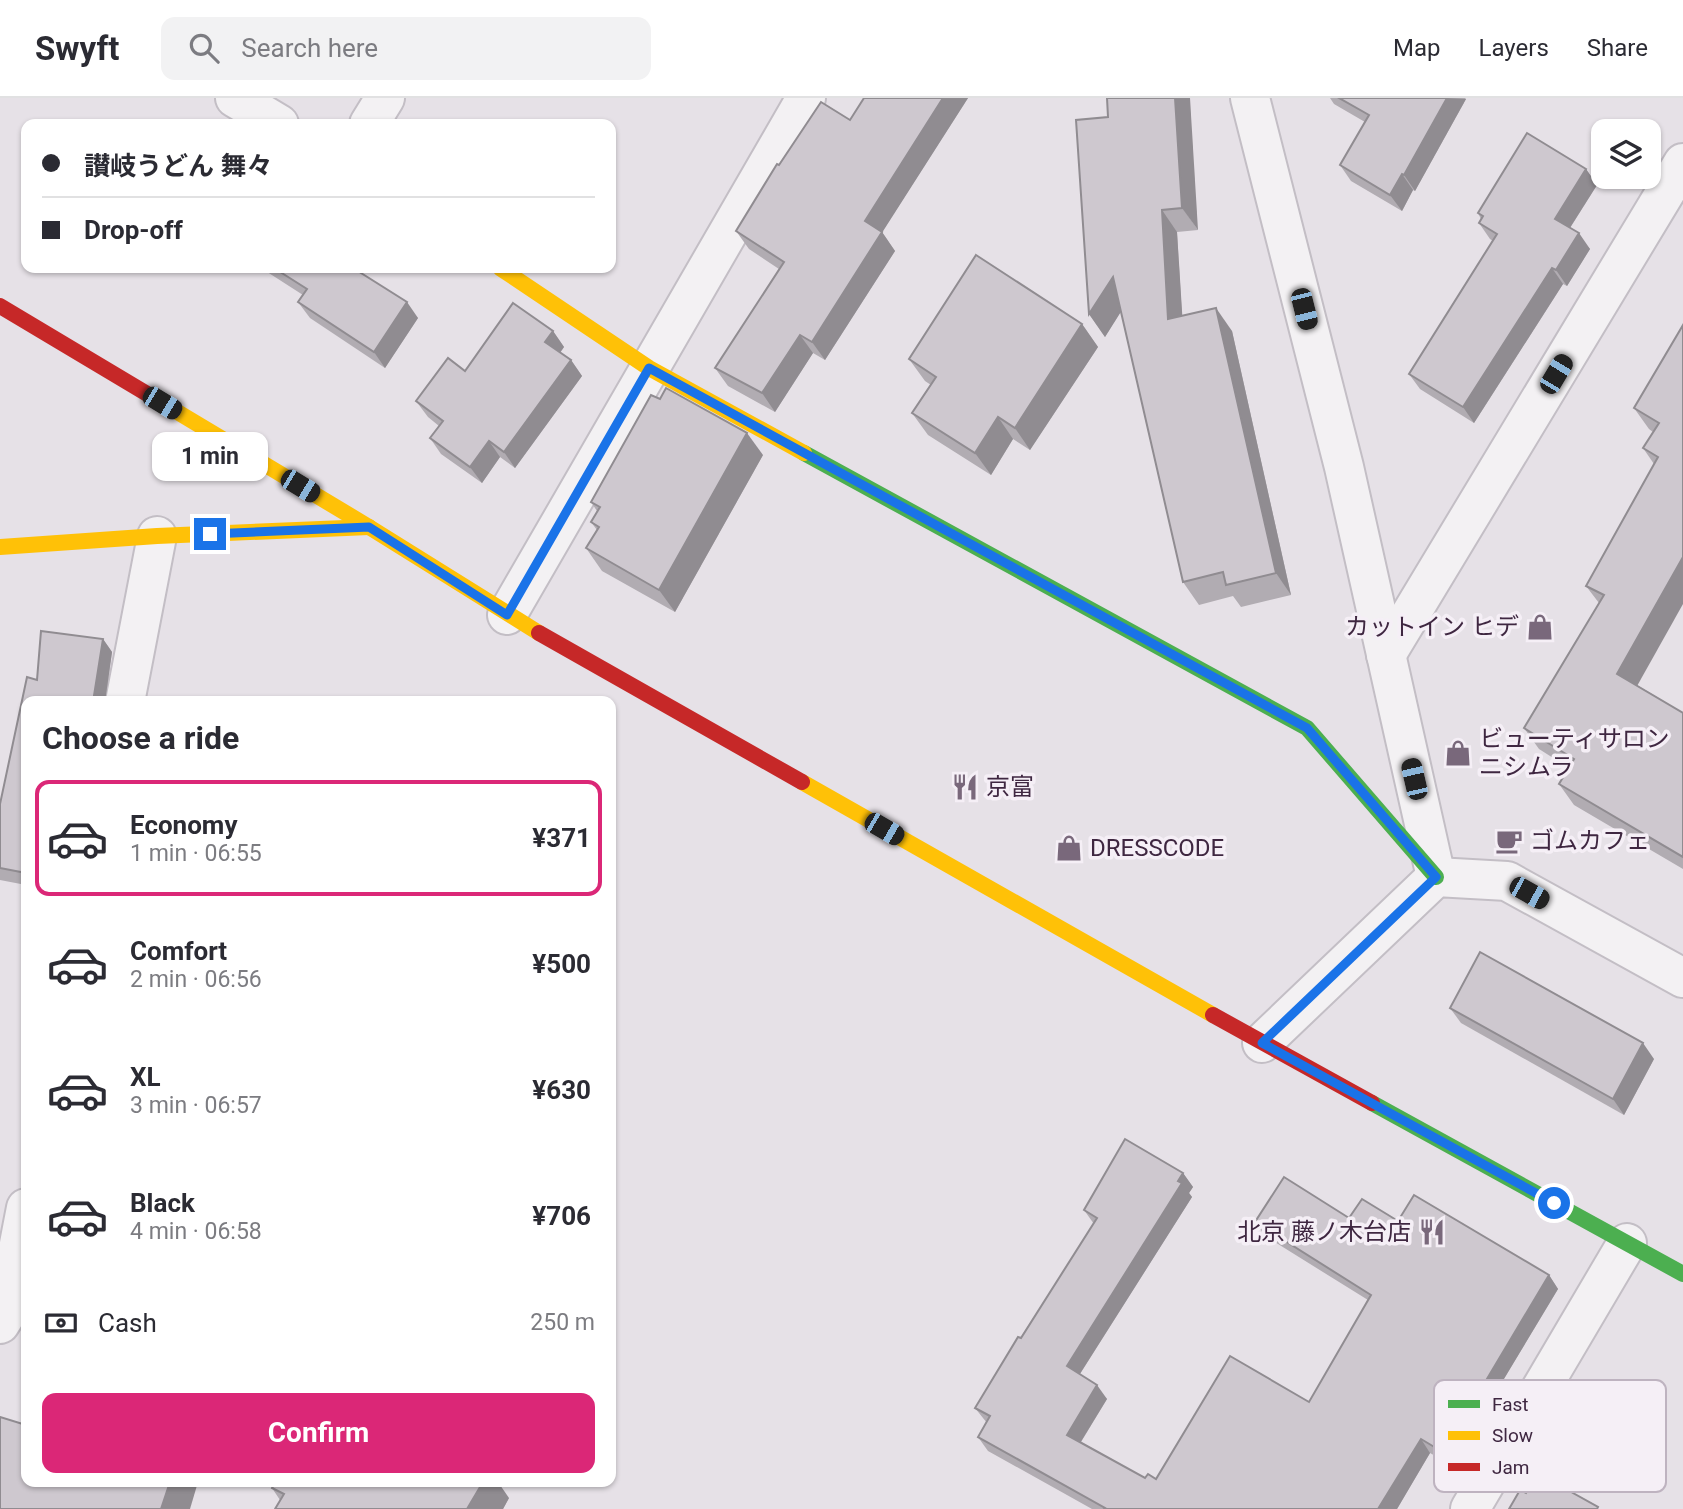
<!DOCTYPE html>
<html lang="en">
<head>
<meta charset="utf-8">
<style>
	:root { --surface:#fff; --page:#f2f2f3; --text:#2b2b33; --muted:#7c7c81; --line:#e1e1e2; --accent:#db2777 }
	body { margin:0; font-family:Roboto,"Noto Sans JP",sans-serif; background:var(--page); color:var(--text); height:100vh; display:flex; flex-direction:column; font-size:26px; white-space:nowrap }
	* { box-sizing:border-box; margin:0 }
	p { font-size:23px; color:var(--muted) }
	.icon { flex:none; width:38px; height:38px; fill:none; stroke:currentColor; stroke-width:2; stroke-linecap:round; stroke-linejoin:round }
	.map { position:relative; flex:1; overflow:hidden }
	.panel { position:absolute; left:21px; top:598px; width:595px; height:791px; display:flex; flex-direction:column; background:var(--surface); border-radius:14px; box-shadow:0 2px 5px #0004 }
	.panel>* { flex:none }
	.banner { position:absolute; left:21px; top:21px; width:595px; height:154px; border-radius:14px; box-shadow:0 2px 5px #0004; display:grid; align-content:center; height:154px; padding:0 21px; background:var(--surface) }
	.tools { position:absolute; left:1591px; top:21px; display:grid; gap:14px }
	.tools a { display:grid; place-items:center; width:70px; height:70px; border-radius:14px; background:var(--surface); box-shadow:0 2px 5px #0004; font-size:35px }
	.end { position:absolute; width:32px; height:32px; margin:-16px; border:9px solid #1a73e8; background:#fff; box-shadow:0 0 0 4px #fff }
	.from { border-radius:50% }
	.bubble { position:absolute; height:49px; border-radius:14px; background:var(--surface); box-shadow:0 2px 5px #0004; font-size:23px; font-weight:700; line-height:49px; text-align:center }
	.car { position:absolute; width:21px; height:42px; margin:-21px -10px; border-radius:9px; box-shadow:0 0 5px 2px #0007; background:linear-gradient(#222 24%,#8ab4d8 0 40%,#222 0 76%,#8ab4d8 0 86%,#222 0) }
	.banner b { display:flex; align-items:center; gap:24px; height:66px; font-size:26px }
	.banner b+b { border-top:2px solid var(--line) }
	.banner i { width:18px; height:18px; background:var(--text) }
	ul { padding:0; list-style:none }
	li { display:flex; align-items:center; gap:21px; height:116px; margin:0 14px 10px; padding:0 7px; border:4px solid transparent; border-radius:14px }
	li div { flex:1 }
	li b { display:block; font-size:26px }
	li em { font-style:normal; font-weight:700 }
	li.on { border-color:var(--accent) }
	li>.icon { width:63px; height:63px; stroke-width:1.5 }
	h2 { padding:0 21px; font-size:32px; line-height:84px }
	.pay { display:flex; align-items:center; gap:18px; height:77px; padding:0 21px; font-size:26px }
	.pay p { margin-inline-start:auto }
	.primary-button { display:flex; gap:14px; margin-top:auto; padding:14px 21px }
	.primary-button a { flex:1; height:80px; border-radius:14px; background:var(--accent); color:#fff; font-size:28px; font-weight:700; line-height:80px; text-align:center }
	header { display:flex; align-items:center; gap:42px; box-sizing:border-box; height:98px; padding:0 35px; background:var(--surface); border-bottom:2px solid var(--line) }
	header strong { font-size:33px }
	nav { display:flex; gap:38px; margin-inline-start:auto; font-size:24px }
	.search { width:490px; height:63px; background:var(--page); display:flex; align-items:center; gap:18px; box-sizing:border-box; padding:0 24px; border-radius:14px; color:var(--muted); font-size:26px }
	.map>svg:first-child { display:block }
</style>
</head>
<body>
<header>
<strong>Swyft</strong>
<div class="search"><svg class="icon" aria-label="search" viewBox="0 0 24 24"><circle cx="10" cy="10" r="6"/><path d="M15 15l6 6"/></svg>Search here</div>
<nav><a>Map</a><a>Layers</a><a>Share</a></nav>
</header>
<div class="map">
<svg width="1683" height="1411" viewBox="0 0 1683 1411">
	<rect width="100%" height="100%" fill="#e6e1e7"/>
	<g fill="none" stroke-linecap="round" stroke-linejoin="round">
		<g stroke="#c3bec5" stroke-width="42">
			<g id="street">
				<path d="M235 0 279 26"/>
				<path d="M1250 0 1344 369 1436 779"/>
				<path d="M369 26 385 0"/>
				<path d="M507 517 806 0"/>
				<path d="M1386 557 1683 65"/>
				<path d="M125 604 157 438"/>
				<path d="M1262 945 1436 779 1507 783 1683 880"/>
				<path d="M0 1226 5 1218 26 1110"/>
				<path d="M1470 1411 1627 1145"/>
			</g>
		</g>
		<use href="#street" stroke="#f3f1f3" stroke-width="38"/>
		<g stroke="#4caf50" stroke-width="16">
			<path d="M804 355 1307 630 1436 779"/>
			<path d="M1372 1005 1683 1176"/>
		</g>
		<g stroke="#ffc107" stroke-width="16">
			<path d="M500 170 649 270 804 355"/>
			<path d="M149 297 369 429 539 535"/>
			<path d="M0 449 157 438 369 429"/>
			<path d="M802 684 1213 917"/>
		</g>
		<g stroke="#c62828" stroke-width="16">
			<path d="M0 208 149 297"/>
			<path d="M539 535 802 684"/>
			<path d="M1213 917 1372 1005"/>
		</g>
	</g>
	<g fill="#b1acb2">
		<path d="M864 0H968L882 134 895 153 825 262 813 255 775 314 728 288 715 270 779 171 749 151 736 133 779 67 850 22Z"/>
		<path d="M1107 0 1198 132 1177 134 1182 218 1232 233 1291 497 1241 509 1233 498 1199 507 1183 484 1121 213 1105 239 1089 216 1108 19Z"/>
		<path d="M1330 0H1465L1466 1 1415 93 1413 92 1402 113 1351 83 1340 67 1365 24 1334 6Z"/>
		<path d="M1586 71 1597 87 1570 130 1590 151 1567 188 1563 186 1474 325 1420 291 1409 276 1493 143 1490 141 1479 125 1481 121 1478 115Z"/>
		<path d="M261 170H353L418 220 385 270 310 220 298 204 303 197Z"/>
		<path d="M1082 226 1098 249 1030 352 1013 341 991 377 928 337 912 315 931 287 925 283 909 261Z"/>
		<path d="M1683 227 1637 587 1683 615V771L1574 707 1559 686 1569 670 1539 651 1524 630 1599 505 1586 488 1654 366 1643 350 1653 334 1649 331 1634 310Z"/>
		<path d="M553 233 564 249 560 255 571 262 582 278 515 370 500 359 482 385 441 356 430 340 439 328 428 319 416 303 465 273Z"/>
		<path d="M763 357 675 514 602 473 586 450 597 432 591 424 597 413 591 404Z"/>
		<path d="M41 533 103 541 112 554 105 604H26V787L0 782V706L27 579 37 582Z"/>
		<path d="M1450 910 1654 961 1624 1017 1461 925Z"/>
		<path d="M1183 1075 1193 1089 1189 1095 1192 1099 1080 1276 1107 1301 1081 1344 1145 1380 1156 1381 1309 1304 1368 1202 1265 1138 1255 1124 1349 1120 1398 1123 1549 1177 1558 1191 1481 1319 1475 1316 1446 1364 1430 1355 1397 1411H1092L988 1353 978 1339 987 1325 975 1310 1094 1126 1084 1112Z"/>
		<path d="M272 1390 509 1400 503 1411H275L280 1402Z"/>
	</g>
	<g fill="#908c91">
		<path d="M943 0H968L878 141 865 123Z"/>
		<path d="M1175 0H1190L1198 132 1182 110Z"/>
		<path d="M1447 0 1466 1 1415 93 1404 77Z"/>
		<path d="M1586 71 1597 87 1566 136 1555 121Z"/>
		<path d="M1402 76 1413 92 1402 113 1390 97Z"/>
		<path d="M1162 112 1177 134 1184 244 1168 221Z"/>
		<path d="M882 134 895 153 825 262 812 244Z"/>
		<path d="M1579 135 1590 151 1567 188 1556 172Z"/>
		<path d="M1552 170 1563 186 1474 325 1463 309Z"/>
		<path d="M1113 179 1129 201 1105 239 1089 216Z"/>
		<path d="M407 204 418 220 385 270 374 254Z"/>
		<path d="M1216 210 1232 233 1291 497 1276 475Z"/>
		<path d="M1082 226 1098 249 1030 352 1015 330Z"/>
		<path d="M553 233 564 249 556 260 545 244Z"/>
		<path d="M800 237 813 255 775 314 762 295Z"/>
		<path d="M571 262 582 278 515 370 504 354Z"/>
		<path d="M998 319 1013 341 991 377 975 355Z"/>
		<path d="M747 335 763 357 675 514 659 492Z"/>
		<path d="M489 343 500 359 482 385 470 369Z"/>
		<path d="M1683 459V506L1632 597 1617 576Z"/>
		<path d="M103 541 112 554 105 604H93Z"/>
		<path d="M1643 945 1654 961 1624 1017 1613 1001Z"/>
		<path d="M1183 1075 1193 1089 1189 1095 1192 1099 1076 1282 1067 1268Z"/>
		<path d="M1549 1177 1558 1191 1481 1319 1472 1306Z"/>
		<path d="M1097 1287 1107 1301 1077 1350 1067 1337Z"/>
		<path d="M1465 1302 1475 1316 1446 1364 1436 1350Z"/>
		<path d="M1421 1341 1430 1355 1397 1411H1378Z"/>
		<path d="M170 1384H198L190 1411H161Z"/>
		<path d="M483 1384H498L509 1400 503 1411H467Z"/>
	</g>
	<g fill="#cec8cf" stroke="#908c91" stroke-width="2">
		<path d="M864 0H943L865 123 882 134 812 244 800 237 762 295 715 270 784 164 736 133 777 66 779 67 821 4 850 22Z"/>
		<path d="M1107 0H1175L1182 110 1162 112 1168 221 1216 210 1276 475 1226 487 1223 474 1183 484 1113 179 1089 216 1076 22 1108 19Z"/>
		<path d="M1339 0H1447L1404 77 1402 76 1390 97 1340 67 1369 17Z"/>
		<path d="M1527 35 1586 71 1555 121 1579 135 1556 172 1552 170 1463 309 1409 276 1497 136 1479 125 1483 118 1478 115Z"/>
		<path d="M976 157 1082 226 1015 330 998 319 975 355 912 315 936 279 909 261Z"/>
		<path d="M274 170H353L407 204 374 254 298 204 307 191Z"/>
		<path d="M513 205 553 233 545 244 571 262 504 354 489 343 470 369 430 340 443 323 416 303 448 260 465 273Z"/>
		<path d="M1683 227V459L1617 576 1683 615V759L1559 686 1574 661 1524 630 1604 497 1586 488 1658 359 1643 350 1659 325 1634 310Z"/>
		<path d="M666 290 747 335 659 492 586 450 599 429 591 424 600 409 591 404 651 297 660 301Z"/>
		<path d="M41 533 103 541 93 604H26V775L0 770V706L27 579 37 582Z"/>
		<path d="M1480 854 1643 945 1613 1001 1450 910Z"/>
		<path d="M1125 1041 1183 1075 1178 1083 1182 1085 1067 1268 1097 1287 1067 1337 1145 1380 1148 1376 1156 1381 1230 1258 1309 1304 1371 1197 1255 1124 1284 1079 1349 1120 1362 1101 1398 1123 1414 1097 1549 1177 1472 1306 1465 1302 1436 1350 1421 1341 1378 1411H1104L1105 1410 978 1339 990 1318 975 1310 1018 1239 1021 1240 1097 1120 1084 1112Z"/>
		<path d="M0 1319 26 1327V1384H170L161 1411H0Z"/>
		<path d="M1537 1375 1598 1409 1597 1411H1509L1520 1392 1526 1395Z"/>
		<path d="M275 1384H483L467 1411H275L284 1396 272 1390Z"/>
	</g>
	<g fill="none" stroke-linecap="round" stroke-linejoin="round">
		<path stroke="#1a73e8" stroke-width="9" d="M210 436 369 429 507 517 649 270 1307 630 1436 779 1262 945 1554 1105"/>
	</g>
	<defs>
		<g id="shop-bare" transform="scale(2.1)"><path d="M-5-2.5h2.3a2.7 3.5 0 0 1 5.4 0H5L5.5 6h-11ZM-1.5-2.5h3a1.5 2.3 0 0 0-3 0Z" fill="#79687b" stroke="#f5eff6" stroke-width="2.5" paint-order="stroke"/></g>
		<g id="restaurant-bare" transform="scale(2.1)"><path d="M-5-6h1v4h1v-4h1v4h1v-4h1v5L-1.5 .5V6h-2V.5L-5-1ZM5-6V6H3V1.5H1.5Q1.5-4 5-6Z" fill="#79687b" stroke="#f5eff6" stroke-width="2.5" paint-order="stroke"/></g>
		<g id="cafe-bare" transform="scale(2.1)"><path d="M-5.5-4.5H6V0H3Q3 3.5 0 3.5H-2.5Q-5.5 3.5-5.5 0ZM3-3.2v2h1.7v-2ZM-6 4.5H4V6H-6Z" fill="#79687b" stroke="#f5eff6" stroke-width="2.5" paint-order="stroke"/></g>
	</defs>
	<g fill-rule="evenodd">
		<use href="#shop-bare" x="1540" y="529"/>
		<use href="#shop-bare" x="1458" y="655"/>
		<use href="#restaurant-bare" x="965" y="689"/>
		<use href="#cafe-bare" x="1509" y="743"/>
		<use href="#shop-bare" x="1069" y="750"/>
		<use href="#restaurant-bare" x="1432" y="1134"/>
	</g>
	<g text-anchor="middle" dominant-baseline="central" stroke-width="7" stroke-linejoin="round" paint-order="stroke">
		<g font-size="24" fill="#3f2741" stroke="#f5eff6" text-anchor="start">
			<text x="1519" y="529" text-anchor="end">カットイン ヒデ</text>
			<text x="1479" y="641">ビューティサロン<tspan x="1479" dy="28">ニシムラ</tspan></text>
			<text x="986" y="689">京富</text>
			<text x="1530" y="743">ゴムカフェ</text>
			<text x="1090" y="750">DRESSCODE</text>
			<text x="1411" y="1134" text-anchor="end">北京 藤ノ木台店</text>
		</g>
	</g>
	<rect x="1434" y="1282" width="232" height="112" rx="10" fill="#f5eff6" stroke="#beb3c0" stroke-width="2"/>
	<rect x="1448" y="1302" width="32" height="8" fill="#4caf50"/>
	<rect x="1448" y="1333" width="32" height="9" fill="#ffc107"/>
	<rect x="1448" y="1365" width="32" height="8" fill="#c62828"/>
	<g font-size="19" fill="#3f2741">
		<text x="1492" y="1313">Fast</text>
		<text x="1492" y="1344">Slow</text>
		<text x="1492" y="1376">Jam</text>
	</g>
</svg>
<div class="tools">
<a><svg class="icon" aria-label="layers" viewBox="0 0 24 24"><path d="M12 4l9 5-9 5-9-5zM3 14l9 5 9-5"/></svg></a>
</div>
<i class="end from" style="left:1554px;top:1105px"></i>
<i class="end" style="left:210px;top:436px"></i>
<div class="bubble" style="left:152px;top:334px;width:116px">1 min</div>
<i class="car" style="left:1304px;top:211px;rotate:166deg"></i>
<i class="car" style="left:1556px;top:276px;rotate:31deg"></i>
<i class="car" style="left:162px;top:305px;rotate:121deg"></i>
<i class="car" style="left:300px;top:388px;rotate:121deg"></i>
<i class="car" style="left:1414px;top:681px;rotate:347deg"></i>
<i class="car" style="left:884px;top:731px;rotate:120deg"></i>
<i class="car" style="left:1529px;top:795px;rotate:119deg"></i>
<div class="banner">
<b><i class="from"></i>讃岐うどん 舞々</b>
<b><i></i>Drop-off</b>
</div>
<section class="panel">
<h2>Choose a ride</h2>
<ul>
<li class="on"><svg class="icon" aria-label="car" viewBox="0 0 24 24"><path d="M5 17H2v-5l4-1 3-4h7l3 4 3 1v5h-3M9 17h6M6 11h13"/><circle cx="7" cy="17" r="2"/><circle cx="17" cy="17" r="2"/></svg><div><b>Economy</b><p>1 min · 06:55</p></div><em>¥371</em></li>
<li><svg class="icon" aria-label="car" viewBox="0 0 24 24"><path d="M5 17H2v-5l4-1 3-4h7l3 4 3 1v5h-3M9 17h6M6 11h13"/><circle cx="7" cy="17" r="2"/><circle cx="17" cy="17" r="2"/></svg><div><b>Comfort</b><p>2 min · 06:56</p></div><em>¥500</em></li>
<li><svg class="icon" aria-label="car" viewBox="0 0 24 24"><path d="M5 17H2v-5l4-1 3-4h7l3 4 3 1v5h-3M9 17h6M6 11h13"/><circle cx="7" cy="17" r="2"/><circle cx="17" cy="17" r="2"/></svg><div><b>XL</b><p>3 min · 06:57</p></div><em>¥630</em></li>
<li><svg class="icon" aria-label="car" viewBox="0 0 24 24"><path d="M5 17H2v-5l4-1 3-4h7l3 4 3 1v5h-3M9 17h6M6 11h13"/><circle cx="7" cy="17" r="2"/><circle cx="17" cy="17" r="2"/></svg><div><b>Black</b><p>4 min · 06:58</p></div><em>¥706</em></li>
</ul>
<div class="pay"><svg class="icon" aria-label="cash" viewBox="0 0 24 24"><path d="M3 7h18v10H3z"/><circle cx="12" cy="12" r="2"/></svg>Cash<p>250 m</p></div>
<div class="primary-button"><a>Confirm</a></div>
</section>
</div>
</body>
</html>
